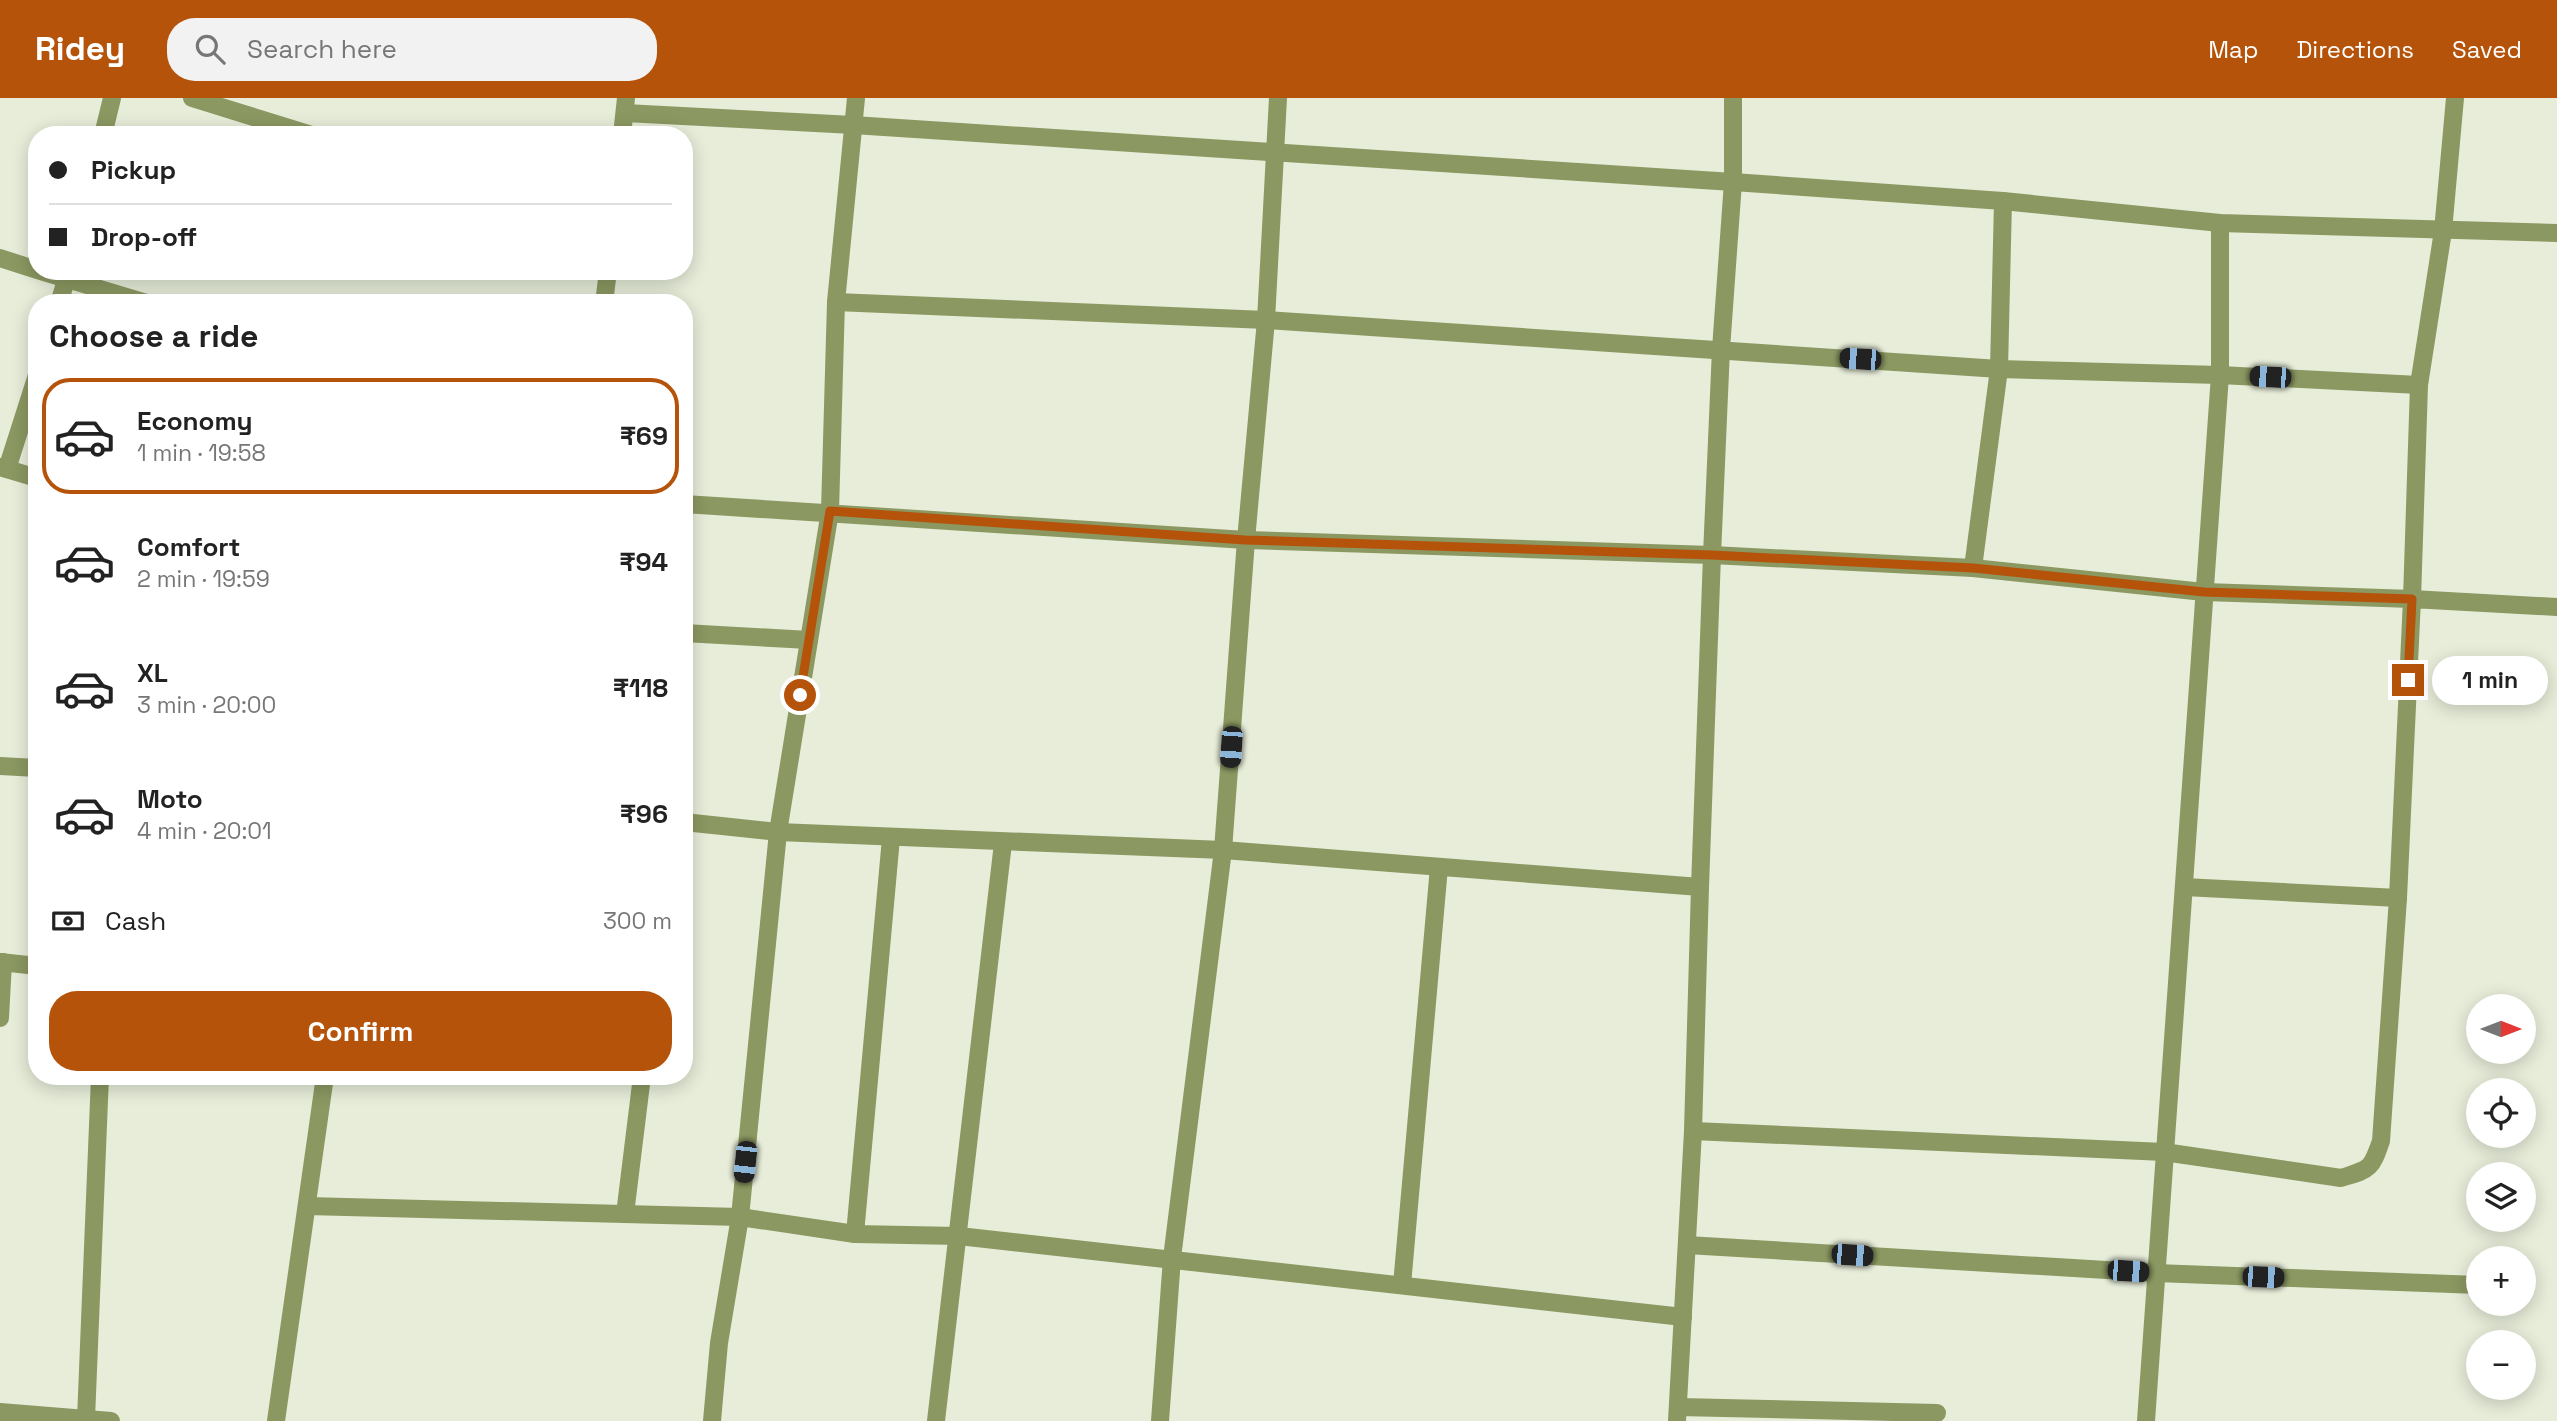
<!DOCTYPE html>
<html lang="en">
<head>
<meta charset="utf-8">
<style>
	:root { --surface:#fff; --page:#f2f2f2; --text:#222; --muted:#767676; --line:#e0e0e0; --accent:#b45309 }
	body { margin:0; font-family:"Space Grotesk",sans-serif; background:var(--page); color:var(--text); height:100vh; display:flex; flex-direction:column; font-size:26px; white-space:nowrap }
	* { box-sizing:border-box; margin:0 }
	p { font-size:23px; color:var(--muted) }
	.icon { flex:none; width:38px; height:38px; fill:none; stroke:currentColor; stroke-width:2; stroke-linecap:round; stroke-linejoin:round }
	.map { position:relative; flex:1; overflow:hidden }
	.side { position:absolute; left:28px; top:196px; width:665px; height:791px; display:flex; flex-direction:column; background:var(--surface); border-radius:28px; box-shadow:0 4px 18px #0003 }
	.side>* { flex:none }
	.top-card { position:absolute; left:28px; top:28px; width:665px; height:154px; border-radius:28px; box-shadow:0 4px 18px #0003; display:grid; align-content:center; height:154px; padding:0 21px; background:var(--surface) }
	.needle { width:46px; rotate:90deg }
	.fabs { position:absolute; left:2466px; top:896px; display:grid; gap:14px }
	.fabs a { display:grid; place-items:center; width:70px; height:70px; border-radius:50%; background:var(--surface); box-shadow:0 4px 18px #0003; font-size:35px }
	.end { position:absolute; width:32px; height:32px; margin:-16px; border:9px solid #b45309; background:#fff; box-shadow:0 0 0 4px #fff }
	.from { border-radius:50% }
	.bubble { position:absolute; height:49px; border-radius:24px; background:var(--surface); box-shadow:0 4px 18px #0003; font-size:23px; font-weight:600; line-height:49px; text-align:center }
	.car { position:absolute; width:21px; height:42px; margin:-21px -10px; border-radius:9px; box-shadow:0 0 5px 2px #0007; background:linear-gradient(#222 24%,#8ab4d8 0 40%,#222 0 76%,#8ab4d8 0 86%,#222 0) }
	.top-card b { display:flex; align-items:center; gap:24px; height:66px; font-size:26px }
	.top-card b+b { border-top:2px solid var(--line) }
	.top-card i { width:18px; height:18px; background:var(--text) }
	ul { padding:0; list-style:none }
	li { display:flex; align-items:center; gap:21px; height:116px; margin:0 14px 10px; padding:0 7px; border:4px solid transparent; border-radius:28px }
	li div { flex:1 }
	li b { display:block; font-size:26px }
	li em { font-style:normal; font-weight:600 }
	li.active { border-color:var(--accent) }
	li>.icon { width:63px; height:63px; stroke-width:1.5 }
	h2 { padding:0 21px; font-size:32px; line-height:84px }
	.pay { display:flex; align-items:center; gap:18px; height:77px; padding:0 21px; font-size:26px }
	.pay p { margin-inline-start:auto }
	.cta { display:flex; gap:14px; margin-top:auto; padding:14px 21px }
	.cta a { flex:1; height:80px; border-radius:28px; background:var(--accent); color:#fff; font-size:28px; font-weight:600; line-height:80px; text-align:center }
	header { display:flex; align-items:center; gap:42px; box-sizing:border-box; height:98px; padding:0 35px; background:var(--accent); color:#fff }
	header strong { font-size:33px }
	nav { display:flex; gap:38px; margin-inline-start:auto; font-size:24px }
	.search { width:490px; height:63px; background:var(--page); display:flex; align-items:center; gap:18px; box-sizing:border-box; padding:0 24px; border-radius:28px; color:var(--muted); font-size:26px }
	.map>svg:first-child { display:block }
</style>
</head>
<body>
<header>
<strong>Ridey</strong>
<div class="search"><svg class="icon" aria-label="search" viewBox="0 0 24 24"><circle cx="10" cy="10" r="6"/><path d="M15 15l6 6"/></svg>Search here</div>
<nav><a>Map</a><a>Directions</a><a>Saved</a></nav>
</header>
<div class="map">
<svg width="2557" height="1323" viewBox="0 0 2557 1323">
	<rect width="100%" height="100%" fill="#e7edd9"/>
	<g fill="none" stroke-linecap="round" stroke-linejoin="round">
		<g stroke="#8b9861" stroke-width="18">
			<path d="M192 0 312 37"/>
			<path d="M1733 0V84L1721 251 1712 457 1973 470 2204 494 2412 501 2419 287 2443 133 2455 0"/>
			<path d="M625 15 853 27 1733 84 2003 103 2220 125 2557 135"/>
			<path d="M103 37 112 0"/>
			<path d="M622 37 626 0"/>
			<path d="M0 160 37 172"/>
			<path d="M40 173 147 205"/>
			<path d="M836 204 1266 222 1999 271 2220 277 2419 287"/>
			<path d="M59 205 69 173"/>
			<path d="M604 205 608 173"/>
			<path d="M0 369 37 380"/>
			<path d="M7 371 37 277"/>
			<path d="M684 406 1246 442 1712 457 1700 789"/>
			<path d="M1973 470 1999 271 2003 103"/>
			<path d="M684 535 809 542"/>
			<path d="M0 668 37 670"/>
			<path d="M684 724 778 734 1223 752 1700 789 1693 1033 1677 1323"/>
			<path d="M2184 789 2398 800"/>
			<path d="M0 864 37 868"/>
			<path d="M0 920 3 864"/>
			<path d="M1693 1033 2164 1054 2341 1080C2370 1071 2371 1072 2381 1043L2398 800 2412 501 2557 509"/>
			<path d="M307 1108 740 1119 855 1136 959 1138 1683 1219"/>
			<path d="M625 1116 642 978"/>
			<path d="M855 1136 891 740"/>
			<path d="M1687 1147 2156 1175 2478 1187"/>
			<path d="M1402 1187 1439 769"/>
			<path d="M1678 1309 1937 1315"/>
			<path d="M0 1314 111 1323"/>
			<path d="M86 1321 100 978"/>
			<path d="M276 1323 325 978"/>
			<path d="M712 1323 719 1245 740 1119 778 734 830 413 836 204 856 0"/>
			<path d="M936 1323 1003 745"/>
			<path d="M1160 1323 1172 1160 1223 752 1246 442 1266 222 1278 0"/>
			<path d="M2146 1323 2220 277V125"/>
		</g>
	</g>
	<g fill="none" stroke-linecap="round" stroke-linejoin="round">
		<path stroke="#b45309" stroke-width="9" d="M800 597 830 413 1245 442 1712 457 1973 470 2204 494 2412 501 2408 582"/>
	</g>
</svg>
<div class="fabs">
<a><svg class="needle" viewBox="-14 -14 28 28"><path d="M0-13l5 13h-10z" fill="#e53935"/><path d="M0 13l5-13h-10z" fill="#767676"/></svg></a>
<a><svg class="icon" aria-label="locate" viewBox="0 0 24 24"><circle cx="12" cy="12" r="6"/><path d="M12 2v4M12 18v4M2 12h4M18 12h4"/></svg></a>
<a><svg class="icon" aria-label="layers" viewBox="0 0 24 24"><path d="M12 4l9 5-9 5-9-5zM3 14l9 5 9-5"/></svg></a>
<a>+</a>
<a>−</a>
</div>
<i class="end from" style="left:800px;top:597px"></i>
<i class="end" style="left:2408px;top:582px"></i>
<div class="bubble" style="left:2432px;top:558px;width:116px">1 min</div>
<i class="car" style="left:1860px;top:261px;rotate:274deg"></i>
<i class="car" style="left:2270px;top:279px;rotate:273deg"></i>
<i class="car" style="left:1231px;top:649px;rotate:184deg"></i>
<i class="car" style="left:745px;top:1064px;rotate:186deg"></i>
<i class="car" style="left:1852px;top:1157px;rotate:94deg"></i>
<i class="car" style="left:2128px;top:1173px;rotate:94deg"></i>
<i class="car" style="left:2263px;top:1179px;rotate:92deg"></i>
<div class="top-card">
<b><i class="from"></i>Pickup</b>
<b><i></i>Drop-off</b>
</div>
<section class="side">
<h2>Choose a ride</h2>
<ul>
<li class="active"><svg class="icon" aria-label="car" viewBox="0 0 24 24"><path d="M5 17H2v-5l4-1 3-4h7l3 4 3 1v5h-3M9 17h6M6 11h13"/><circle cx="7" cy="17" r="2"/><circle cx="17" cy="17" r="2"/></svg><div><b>Economy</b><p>1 min · 19:58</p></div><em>₹69</em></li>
<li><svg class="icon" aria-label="car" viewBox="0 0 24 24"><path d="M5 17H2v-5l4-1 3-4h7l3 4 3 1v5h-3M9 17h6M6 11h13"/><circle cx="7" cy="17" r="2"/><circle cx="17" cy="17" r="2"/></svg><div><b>Comfort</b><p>2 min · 19:59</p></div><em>₹94</em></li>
<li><svg class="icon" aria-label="car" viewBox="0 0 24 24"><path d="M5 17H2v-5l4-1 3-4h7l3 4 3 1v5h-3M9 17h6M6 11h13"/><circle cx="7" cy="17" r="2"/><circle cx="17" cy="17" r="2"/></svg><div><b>XL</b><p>3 min · 20:00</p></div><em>₹118</em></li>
<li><svg class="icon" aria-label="car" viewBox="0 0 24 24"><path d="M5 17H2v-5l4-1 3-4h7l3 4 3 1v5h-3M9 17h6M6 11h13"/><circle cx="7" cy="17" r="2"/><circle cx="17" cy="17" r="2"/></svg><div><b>Moto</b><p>4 min · 20:01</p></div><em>₹96</em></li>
</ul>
<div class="pay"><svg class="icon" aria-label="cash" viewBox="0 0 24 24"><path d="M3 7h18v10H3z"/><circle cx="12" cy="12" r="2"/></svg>Cash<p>300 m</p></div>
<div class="cta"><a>Confirm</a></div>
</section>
</div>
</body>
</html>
